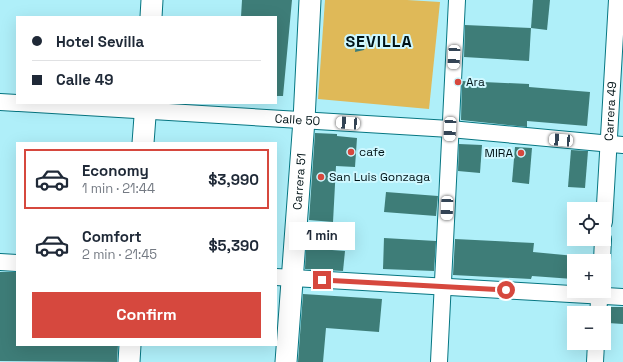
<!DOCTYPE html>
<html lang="en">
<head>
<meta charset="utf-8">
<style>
	:root { --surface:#fff; --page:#f2f2f3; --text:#1f2937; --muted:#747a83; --line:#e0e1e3; --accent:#d6483e }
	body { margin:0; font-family:"Space Grotesk",sans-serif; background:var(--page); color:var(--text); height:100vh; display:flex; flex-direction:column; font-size:15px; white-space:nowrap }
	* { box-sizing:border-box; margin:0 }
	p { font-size:13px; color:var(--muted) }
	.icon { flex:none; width:22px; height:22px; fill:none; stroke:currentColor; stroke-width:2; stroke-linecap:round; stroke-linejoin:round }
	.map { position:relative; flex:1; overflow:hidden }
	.panel { position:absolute; left:16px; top:142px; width:261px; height:204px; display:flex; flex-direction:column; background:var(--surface); border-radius:0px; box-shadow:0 4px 16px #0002 }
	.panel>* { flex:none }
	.guide { position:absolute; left:16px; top:16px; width:261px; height:88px; border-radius:0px; box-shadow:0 4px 16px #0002; display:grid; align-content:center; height:88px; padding:0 16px; background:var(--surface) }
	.buttons { position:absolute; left:567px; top:202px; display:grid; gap:8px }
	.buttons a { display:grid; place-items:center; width:44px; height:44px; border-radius:0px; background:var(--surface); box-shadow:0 4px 16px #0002; font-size:20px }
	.end { position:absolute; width:18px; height:18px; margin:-9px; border:5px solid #d6483e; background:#fff; box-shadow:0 0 0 2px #fff }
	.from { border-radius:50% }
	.bubble { position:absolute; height:28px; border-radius:0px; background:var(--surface); box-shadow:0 4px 16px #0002; font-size:13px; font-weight:700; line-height:28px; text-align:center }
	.car { position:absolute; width:12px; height:24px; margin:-12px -6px; border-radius:5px; box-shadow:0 0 3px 1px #0007; background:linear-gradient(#fff 24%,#345 0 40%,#fff 0 76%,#345 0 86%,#fff 0) }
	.guide b { display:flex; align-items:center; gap:14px; height:38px; font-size:15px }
	.guide b+b { border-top:1px solid var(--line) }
	.guide i { width:10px; height:10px; background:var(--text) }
	ul { padding:7px 0 0; list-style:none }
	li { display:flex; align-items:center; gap:12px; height:60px; margin:0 8px 6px; padding:0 8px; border:2px solid transparent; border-radius:0px }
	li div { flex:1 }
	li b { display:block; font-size:15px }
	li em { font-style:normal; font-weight:700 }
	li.current { border-color:var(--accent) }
	li>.icon { width:36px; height:36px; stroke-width:1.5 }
	.cta { display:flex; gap:8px; margin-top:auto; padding:8px 16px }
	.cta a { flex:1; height:46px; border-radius:0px; background:var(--accent); color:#fff; font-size:16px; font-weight:700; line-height:46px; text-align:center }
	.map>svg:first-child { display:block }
</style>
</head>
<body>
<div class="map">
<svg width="623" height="362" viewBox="0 0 623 362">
	<rect width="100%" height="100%" fill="#afeff9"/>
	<path fill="#dfb958" d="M325 0H407L440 2 429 109 318 99Z"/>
	<g fill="#3e7d78">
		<path d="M242 0H292L283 96H276V17H241Z"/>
		<path d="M533 0H550L547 30 531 28Z"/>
		<path d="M465 25 531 28 529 61 464 57Z"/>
		<path d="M356 42 366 44 364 50 355 52Z"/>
		<path d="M462 81 529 84V87L590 92 587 126 527 121V127L461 120Z"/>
		<path d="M315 133 337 134V136L357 138 355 167 336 166 333 222 309 220Z"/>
		<path d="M459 144 482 145 480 173 458 171Z"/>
		<path d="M515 147 532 148 529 184 512 182Z"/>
		<path d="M571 150 588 151 585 188 568 187Z"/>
		<path d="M386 192 438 196 436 216 384 212Z"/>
		<path d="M384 238 436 241 434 271 383 269Z"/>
		<path d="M455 239 534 243 533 252 575 256 573 279 532 276 531 279 453 275Z"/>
		<path d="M306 248 345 251 343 271 305 269Z"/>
		<path d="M0 272H17V345H118L117 362 0 361Z"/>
		<path d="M303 294 382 299 379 332 326 328 323 362H298Z"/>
		<path d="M608 307H623V324L608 323Z"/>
	</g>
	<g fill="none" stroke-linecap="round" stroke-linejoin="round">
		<g stroke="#067682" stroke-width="18">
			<g id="minor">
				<path d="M0 102 17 103"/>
				<path id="s1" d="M19 103 450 129 623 145"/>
				<path id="s2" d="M604 222 617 0"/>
				<path d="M602 261 603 239"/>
				<path d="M0 262 17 263"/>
				<path d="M276 277 623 297"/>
				<path d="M598 313 600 291"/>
				<path d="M439 362 457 0"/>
				<path d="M595 362 596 343"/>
			</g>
		</g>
		<g stroke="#067682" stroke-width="23">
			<g id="major">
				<path d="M151 17 152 0"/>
				<path d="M143 143 146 103"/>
				<path d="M129 362 130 345"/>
				<path id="s3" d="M286 362 304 120 310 0"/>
			</g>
		</g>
		<use href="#minor" stroke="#fff" stroke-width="16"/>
		<use href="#major" stroke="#fff" stroke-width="21"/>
	</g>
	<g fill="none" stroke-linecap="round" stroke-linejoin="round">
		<path stroke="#d6483e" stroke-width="5" d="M322 280 506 290"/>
	</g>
	<g fill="#d6483e" stroke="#cff8ff" stroke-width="1.5">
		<circle cx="458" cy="82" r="4"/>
		<circle cx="351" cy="152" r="4"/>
		<circle cx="521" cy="153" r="4"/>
		<circle cx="321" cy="177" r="4"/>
	</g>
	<g text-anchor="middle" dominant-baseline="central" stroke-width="4" stroke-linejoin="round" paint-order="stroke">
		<g font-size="12" fill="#001317" stroke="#cff8ff" text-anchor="start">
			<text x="466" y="82">Ara</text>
			<text x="359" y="152">cafe</text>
			<text x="513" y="153" text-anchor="end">MIRA</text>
			<text x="329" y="177">San Luis Gonzaga</text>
		</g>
		<g font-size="12" fill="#001317" stroke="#cff8ff">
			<text stroke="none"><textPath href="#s2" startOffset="111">Carrera 49</textPath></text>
			<text stroke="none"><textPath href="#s1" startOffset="279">Calle 50</textPath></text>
			<text stroke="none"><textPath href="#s3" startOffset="181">Carrera 51</textPath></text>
		</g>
		<g font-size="16" font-weight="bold" letter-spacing="1" fill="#001317" stroke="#cff8ff">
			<text x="379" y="41">SEVILLA</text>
		</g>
	</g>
</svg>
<div class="buttons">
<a><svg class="icon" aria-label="locate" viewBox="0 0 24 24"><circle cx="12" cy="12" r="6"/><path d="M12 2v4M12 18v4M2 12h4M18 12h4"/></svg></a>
<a>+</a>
<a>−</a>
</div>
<i class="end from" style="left:506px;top:290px"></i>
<i class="end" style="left:322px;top:280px"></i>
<div class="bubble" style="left:289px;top:222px;width:66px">1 min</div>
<i class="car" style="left:454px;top:57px;rotate:183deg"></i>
<i class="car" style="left:348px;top:123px;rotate:274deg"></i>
<i class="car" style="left:450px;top:129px;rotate:183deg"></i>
<i class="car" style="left:561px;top:140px;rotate:275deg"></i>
<i class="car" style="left:447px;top:208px;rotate:182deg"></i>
<div class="guide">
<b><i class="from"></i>Hotel Sevilla</b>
<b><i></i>Calle 49</b>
</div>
<section class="panel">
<ul>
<li class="current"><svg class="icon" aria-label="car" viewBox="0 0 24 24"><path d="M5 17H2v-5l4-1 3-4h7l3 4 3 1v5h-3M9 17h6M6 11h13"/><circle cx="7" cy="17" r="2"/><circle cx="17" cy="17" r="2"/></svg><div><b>Economy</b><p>1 min · 21:44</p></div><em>$3,990</em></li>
<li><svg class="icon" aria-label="car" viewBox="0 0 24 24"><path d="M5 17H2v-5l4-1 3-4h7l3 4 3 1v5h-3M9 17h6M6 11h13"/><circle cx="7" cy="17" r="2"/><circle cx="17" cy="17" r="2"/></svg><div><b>Comfort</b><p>2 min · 21:45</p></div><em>$5,390</em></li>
</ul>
<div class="cta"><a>Confirm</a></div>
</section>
</div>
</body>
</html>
